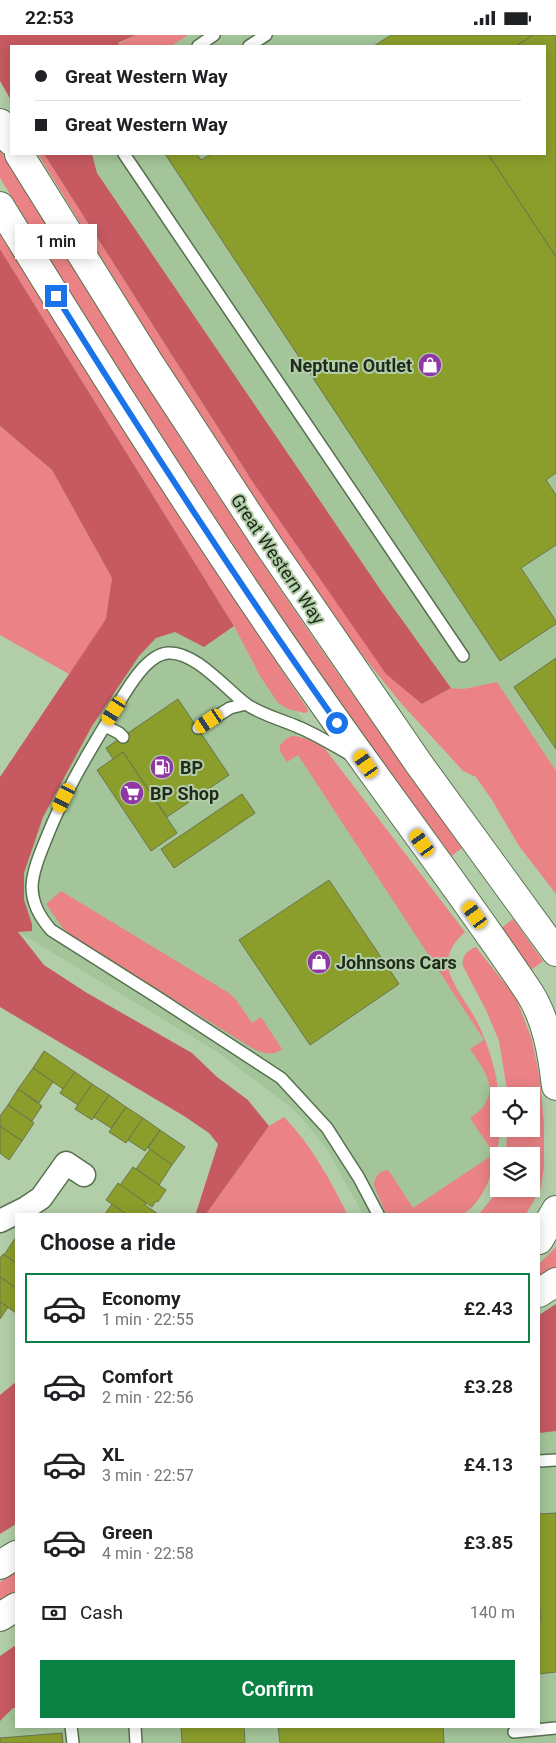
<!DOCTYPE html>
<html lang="en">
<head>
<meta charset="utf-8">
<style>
	:root { --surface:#fff; --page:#f6f6f6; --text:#202124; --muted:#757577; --line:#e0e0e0; --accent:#0b8043 }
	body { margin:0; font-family:Roboto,sans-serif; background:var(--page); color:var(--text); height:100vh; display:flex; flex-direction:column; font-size:19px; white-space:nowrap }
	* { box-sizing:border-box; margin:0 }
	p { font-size:16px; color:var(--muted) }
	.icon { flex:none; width:28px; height:28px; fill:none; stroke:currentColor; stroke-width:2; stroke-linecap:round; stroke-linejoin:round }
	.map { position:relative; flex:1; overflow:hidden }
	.side { position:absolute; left:15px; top:1178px; width:525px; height:515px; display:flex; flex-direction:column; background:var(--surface); border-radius:0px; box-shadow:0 2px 12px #0003 }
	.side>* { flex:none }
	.hud { position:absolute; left:10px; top:10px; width:536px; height:110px; border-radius:0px; box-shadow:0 2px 12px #0003; display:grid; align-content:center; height:110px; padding:0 25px; background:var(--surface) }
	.fabs { position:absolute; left:490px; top:1052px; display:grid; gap:10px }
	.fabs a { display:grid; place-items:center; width:50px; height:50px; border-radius:0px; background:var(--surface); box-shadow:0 2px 12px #0003; font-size:25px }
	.end { position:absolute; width:22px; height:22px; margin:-11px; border:6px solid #1a73e8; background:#fff; box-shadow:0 0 0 2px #fff }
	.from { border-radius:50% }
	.bubble { position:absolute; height:35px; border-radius:0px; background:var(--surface); box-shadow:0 2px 12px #0003; font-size:16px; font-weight:600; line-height:35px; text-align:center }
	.car { position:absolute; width:15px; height:30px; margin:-15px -8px; border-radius:6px; box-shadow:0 0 4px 1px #0007; background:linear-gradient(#f5c518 24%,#345 0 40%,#f5c518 0 76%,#345 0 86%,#f5c518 0) }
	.hud b { display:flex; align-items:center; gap:18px; height:48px; font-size:19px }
	.hud b+b { border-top:1px solid var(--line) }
	.hud i { width:12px; height:12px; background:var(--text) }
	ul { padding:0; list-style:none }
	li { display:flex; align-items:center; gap:15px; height:70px; margin:0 10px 8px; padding:0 15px; border:2px solid transparent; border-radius:0px }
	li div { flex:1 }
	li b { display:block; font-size:19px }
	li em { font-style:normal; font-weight:600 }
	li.current { border-color:var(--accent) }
	li>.icon { width:45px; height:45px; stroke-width:1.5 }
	h2 { padding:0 25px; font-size:22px; line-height:60px }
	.pay { display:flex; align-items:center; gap:12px; height:55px; padding:0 25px; font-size:19px }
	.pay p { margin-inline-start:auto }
	.button { display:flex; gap:10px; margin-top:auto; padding:10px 25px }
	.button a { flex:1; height:58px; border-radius:0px; background:var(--accent); color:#fff; font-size:20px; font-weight:600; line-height:58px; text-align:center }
	.status { display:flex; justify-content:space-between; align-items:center; height:35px; padding:0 25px; background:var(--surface); direction:ltr }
	.status svg { height:14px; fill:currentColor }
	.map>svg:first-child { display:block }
</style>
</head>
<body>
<div class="status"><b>22:53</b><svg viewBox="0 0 49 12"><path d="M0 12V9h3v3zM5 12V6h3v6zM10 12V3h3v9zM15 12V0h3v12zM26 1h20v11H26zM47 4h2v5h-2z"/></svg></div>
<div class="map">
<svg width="556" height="1708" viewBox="0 0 556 1708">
	<rect width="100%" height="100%" fill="#b2cea9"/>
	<g fill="#a4c59a">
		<path d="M137 0H556V736L497 647 463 654 451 653 382 557 97 138 92 119H545V11H120Z"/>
		<path d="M147 573 204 612 234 591 339 733 465 897 454 908 449 919 448 930 451 942 476 985 497 1041 499 1106 495 1130 487 1149 475 1169 462 1179H363L328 1116 310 1093 292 1073 219 1018 0 886V814Z"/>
		<path d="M556 1396V1708H0V1686L13 1673H16V1691H539V1398Z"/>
	</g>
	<g fill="#eb8386">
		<path d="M136 0H188L171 11H120L118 9Z"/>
		<path d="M0 114C90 263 183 410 280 554 339 642 401 727 462 813L449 823 340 668 201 463 90 289 0 143Z"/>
		<path d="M38 119H44L248 440 422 669 451 653 463 654 497 647 556 736V859L519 811 492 765 476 742 463 736 400 667 343 596 267 485 181 353Z"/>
		<path d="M0 199 180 483 307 673 308 677 304 678 288 674 278 668 260 641 234 591 0 214Z"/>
		<path d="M0 391 52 435 112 543 107 584 69 639 0 600Z"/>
		<path d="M292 701C305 702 316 707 326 715L465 897C455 906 448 915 448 929 448 946 467 968 475 983 500 1029 509 1095 489 1144 486 1154 473 1176 462 1179 456 1180 448 1179 443 1179 424 1179 405 1179 386 1179L374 1151C374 1143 378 1137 386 1135L389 1136 413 1173 494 1119 470 1083C503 1061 488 1040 470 1014L484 1005 298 720 287 727 280 716V710L287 703Z"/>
		<path d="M61 856 229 958 237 966 252 988 261 982 282 1014C273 1022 262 1018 252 1013L70 900 62 892 46 869Z"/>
		<path d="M513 884 543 926 530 936 500 894Z"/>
		<path d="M476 912 516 963 532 1005 540 1045 544 1089V1132L541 1153 526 1179H479L493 1162 499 1150V1154H531V1121H505L508 1094H531V1061H508L499 1006 486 975 463 931C461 922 467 915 476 912Z"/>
		<path d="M284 1082C311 1110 330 1144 347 1179H206L269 1091Z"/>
		<path d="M556 1212V1237L539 1246V1229Z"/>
		<path d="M16 1537V1556L0 1567V1547Z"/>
	</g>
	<g fill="#c75a61">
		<path d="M0 0H136L118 8 120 11H11V65L0 46Z"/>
		<path d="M44 119H92L97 138 382 557 451 653 422 669 386 639 250 443Z"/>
		<path d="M0 214 234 591 204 612 175 597 156 603 139 621 92 691 43 782 24 838V865L32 889V896L18 897 44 930 87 958 192 1018 217 1042 248 1065 269 1091 206 1179 196 1178 218 1109 209 1098 184 1081 0 972V742L106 584 112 543 52 435 0 391Z"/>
		<path d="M556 1269V1396L539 1398V1280Z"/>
		<path d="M16 1347V1489L0 1499V1360Z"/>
		<path d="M16 1610V1673H13L0 1686V1621Z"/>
	</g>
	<g fill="#8b9e2b" stroke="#6b744c">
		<path d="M391 0H533L516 11H374Z"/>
		<path d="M533 0H556V222L488 119H545V11H516Z"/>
		<path d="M165 119H197L201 125 211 119H488L556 222V438L546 445 556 460V510L521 533 556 586V589L500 626Z"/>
		<path d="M556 623V714L514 652Z"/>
		<path d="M178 664 229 740 167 782 123 717 113 724 106 713Z"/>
		<path d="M123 717 177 798 151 816 97 735Z"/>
		<path d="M242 759 255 778 174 833 161 814Z"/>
		<path d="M329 845 399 949 310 1010 239 905Z"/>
		<path d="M44 1016 75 1037 63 1054 33 1033Z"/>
		<path d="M33 1033 53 1047 39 1068 18 1054Z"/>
		<path d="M75 1037 92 1049 78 1070 60 1058Z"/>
		<path d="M92 1049 109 1060 92 1085 75 1074Z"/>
		<path d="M18 1054 42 1071 32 1086 8 1070Z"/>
		<path d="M109 1060 126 1072 111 1093 94 1082Z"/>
		<path d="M8 1070 34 1088 22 1106 0 1091V1081Z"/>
		<path d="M126 1072 143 1083 126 1108 109 1097Z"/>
		<path d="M143 1083 160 1095 145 1116 128 1105Z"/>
		<path d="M0 1091 22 1106 9 1125 0 1118Z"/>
		<path d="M160 1095 185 1112 172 1130 148 1113Z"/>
		<path d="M150 1114 172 1130 159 1150 136 1134Z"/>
		<path d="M133 1132 166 1155 158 1167 156 1166 152 1172 120 1150Z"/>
		<path d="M118 1148 146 1168 145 1170 158 1179H126L106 1165Z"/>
		<path d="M112 1169 126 1179H105Z"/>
		<path d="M16 1202V1228L4 1220Z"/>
		<path d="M3 1219 16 1228V1253L0 1242V1223Z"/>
		<path d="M0 1242 16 1253V1278L0 1267Z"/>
		<path d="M0 1267 8 1272 0 1284Z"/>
		<path d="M556 1478V1637L539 1639V1587H541L539 1564V1479Z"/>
		<path d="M181 1691H244L245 1708H182Z"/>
		<path d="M278 1691H443L444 1708H280Z"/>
		<path d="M62 1698 63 1708H0V1703Z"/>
	</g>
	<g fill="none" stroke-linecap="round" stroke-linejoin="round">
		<g stroke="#577150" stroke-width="14">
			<g id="lane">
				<path d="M198 11 214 0"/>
				<path d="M249 11 266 0"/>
				<path d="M124 119 463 621"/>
				<path d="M105 691 119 698 123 702"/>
				<path d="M198 693 230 673 246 669"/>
				<path d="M351 720C334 711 316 699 298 692 280 684 262 680 246 669 226 654 195 616 168 618 143 620 122 664 109 684 85 723 63 761 46 804 40 819 33 835 32 851 32 869 40 882 51 895L157 962 281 1043 327 1093 359 1143 378 1179"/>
				<path d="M539 1426 556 1425"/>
				<path d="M71 1691 73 1708"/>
				<path d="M135 1691 136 1708"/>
				<path d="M514 1697 556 1693"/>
			</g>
		</g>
		<g stroke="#577150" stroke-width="25">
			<path id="street" d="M0 1186 26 1173 41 1163 66 1128 84 1140"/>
		</g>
		<g stroke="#577150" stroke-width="30">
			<g id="secondary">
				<path d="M539 1205 556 1175"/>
				<path d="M539 1258 556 1247"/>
				<path d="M0 1530 16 1520"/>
				<path d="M0 1582 16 1572"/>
			</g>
		</g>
		<g stroke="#577150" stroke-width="30">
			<g id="primary">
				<path d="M0 88 11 106"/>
				<path d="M19 119 148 326 269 511 419 729 556 917"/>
				<path d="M0 171C102 337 207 503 319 662 388 761 462 857 529 957 547 985 552 1018 556 1051"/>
			</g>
		</g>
		<use href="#lane" stroke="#fff" stroke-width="11"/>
		<use href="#street" stroke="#fff" stroke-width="22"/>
		<use href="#secondary" stroke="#fff" stroke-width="28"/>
		<use href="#primary" stroke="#fff" stroke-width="28"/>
	</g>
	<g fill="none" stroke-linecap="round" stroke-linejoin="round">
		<path stroke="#1a73e8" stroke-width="6" d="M56 261C146 406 239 549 337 688"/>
	</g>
	<defs>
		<g id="shop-disc" transform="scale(1.25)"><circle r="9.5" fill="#8f38a5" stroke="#b2cea9"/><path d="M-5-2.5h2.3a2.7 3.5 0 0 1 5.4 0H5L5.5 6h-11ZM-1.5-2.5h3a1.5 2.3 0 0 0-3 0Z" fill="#fff"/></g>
		<g id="fuel-disc" transform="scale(1.25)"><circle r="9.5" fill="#8f38a5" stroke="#b2cea9"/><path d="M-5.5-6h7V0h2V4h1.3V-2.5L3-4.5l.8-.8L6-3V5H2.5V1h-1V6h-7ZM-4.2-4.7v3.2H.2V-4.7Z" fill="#fff"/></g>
		<g id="supermarket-disc" transform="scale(1.25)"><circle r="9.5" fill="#8f38a5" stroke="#b2cea9"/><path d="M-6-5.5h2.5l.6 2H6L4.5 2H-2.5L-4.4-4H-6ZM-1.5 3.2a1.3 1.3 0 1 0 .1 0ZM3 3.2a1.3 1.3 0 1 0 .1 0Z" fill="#fff"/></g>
	</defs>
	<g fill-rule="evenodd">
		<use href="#shop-disc" x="430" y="330"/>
		<use href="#fuel-disc" x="162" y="732"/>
		<use href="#supermarket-disc" x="132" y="758"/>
		<use href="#shop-disc" x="319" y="927"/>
	</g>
	<g text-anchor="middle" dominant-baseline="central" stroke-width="4" stroke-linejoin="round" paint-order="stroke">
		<g font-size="18" font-weight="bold" fill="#202b1c" stroke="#b2cea9" text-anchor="start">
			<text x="412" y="330" text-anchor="end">Neptune Outlet</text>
			<text x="180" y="732">BP</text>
			<text x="150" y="758">BP Shop</text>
			<text x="336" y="927">Johnsons Cars</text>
		</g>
		<g font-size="18" fill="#202b1c" stroke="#b2cea9">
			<text transform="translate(278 524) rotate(56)">Great Western Way</text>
		</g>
	</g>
</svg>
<div class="fabs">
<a><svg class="icon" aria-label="locate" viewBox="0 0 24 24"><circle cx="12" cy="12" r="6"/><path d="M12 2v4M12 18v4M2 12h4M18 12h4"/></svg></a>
<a><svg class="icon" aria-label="layers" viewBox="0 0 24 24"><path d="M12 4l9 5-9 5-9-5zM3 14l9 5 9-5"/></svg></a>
</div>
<i class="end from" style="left:337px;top:688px"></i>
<i class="end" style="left:56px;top:261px"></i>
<div class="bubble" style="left:15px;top:189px;width:82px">1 min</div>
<i class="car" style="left:114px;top:676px;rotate:212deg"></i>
<i class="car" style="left:209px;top:686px;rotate:236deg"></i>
<i class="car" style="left:366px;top:729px;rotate:325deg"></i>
<i class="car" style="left:64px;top:763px;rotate:207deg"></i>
<i class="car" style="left:422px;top:808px;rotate:324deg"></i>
<i class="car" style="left:475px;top:880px;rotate:324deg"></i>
<div class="hud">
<b><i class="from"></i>Great Western Way</b>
<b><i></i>Great Western Way</b>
</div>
<section class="side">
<h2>Choose a ride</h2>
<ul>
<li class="current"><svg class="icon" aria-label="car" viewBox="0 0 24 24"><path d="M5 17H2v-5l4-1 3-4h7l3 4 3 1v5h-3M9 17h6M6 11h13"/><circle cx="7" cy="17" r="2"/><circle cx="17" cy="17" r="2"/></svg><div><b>Economy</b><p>1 min · 22:55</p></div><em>£2.43</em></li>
<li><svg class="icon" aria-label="car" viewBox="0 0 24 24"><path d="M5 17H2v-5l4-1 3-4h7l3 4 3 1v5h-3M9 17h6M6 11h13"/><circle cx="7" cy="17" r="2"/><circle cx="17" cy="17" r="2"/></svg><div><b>Comfort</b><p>2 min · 22:56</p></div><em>£3.28</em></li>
<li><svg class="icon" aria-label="car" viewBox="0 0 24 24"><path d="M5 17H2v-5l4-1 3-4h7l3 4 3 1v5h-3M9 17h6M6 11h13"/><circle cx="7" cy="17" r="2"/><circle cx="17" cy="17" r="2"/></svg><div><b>XL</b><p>3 min · 22:57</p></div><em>£4.13</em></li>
<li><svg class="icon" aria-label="car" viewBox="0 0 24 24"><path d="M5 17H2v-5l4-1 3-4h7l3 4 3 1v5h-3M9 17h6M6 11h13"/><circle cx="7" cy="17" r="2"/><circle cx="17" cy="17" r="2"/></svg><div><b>Green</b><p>4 min · 22:58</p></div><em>£3.85</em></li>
</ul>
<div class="pay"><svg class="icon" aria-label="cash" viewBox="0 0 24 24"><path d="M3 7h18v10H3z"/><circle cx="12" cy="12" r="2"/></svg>Cash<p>140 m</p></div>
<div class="button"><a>Confirm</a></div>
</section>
</div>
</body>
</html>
